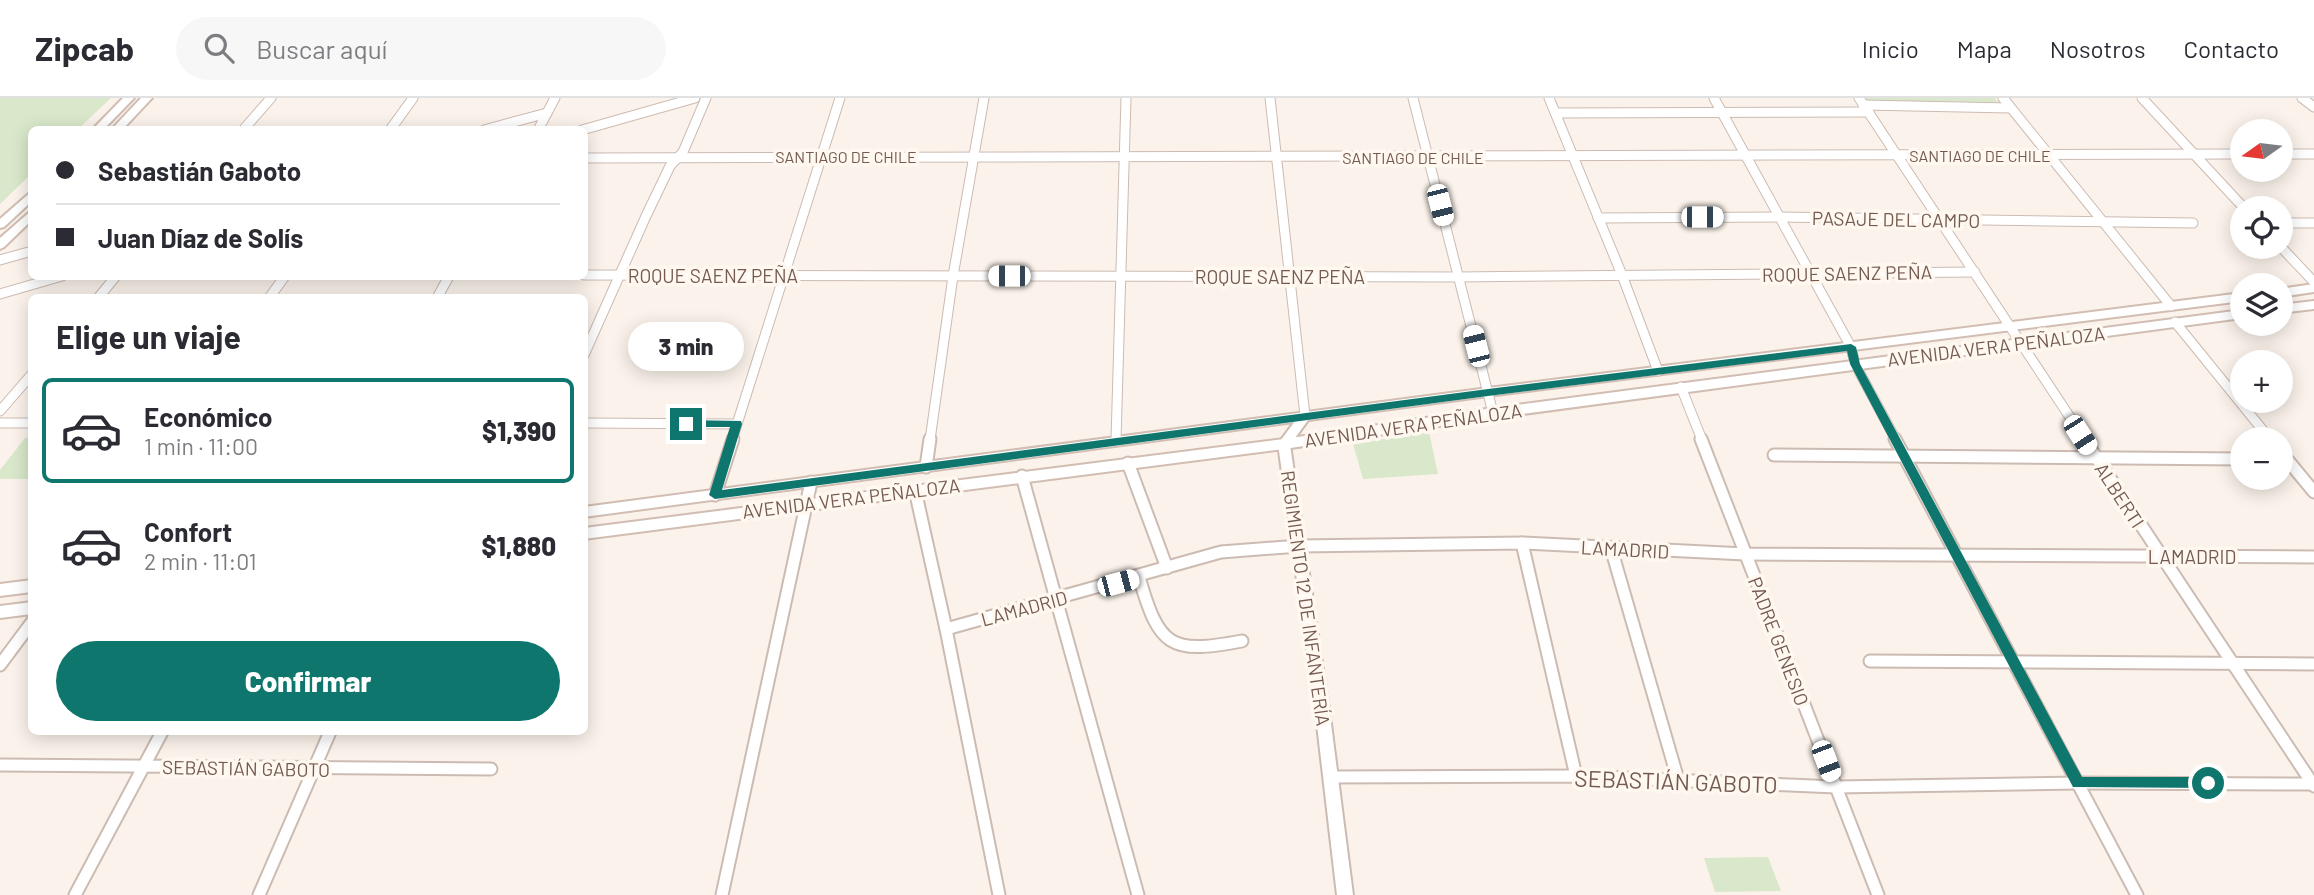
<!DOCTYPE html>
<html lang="es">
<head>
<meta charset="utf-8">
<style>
	:root { --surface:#fff; --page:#f7f7f7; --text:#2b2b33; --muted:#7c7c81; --line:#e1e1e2; --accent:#0f766e }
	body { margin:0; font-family:Barlow,sans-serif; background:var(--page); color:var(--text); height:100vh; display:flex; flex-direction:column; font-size:26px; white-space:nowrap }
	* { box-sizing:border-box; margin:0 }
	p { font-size:23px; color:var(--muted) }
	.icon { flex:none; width:38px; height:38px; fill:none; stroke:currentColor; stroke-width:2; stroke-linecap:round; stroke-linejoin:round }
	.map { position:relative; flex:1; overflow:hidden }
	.sheet { position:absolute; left:28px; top:196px; width:560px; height:441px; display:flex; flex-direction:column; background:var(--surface); border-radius:10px; box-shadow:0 4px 18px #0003 }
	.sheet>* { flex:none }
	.banner { position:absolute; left:28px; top:28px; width:560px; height:154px; border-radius:10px; box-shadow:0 4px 18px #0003; display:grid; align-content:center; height:154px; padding:0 28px; background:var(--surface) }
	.needle { width:46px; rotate:256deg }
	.buttons { position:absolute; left:2230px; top:21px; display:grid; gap:14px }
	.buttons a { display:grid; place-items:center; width:63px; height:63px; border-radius:50%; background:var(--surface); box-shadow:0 4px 18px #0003; font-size:35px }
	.end { position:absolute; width:32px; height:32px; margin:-16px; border:9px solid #0f766e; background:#fff; box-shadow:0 0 0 4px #fff }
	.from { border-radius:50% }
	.bubble { position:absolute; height:49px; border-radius:24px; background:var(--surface); box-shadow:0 4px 18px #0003; font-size:23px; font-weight:800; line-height:49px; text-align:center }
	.car { position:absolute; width:21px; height:42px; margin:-21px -10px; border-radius:9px; box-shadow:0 0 5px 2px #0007; background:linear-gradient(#fff 24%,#345 0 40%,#fff 0 76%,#345 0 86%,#fff 0) }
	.banner b { display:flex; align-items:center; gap:24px; height:66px; font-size:26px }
	.banner b+b { border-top:2px solid var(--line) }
	.banner i { width:18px; height:18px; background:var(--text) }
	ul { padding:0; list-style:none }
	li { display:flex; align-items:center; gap:21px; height:105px; margin:0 14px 10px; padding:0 14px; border:4px solid transparent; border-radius:10px }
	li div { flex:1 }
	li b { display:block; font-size:26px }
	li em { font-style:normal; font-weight:800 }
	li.on { border-color:var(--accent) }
	li>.icon { width:63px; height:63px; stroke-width:1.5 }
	h2 { padding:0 28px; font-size:32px; line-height:84px }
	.action { display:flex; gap:14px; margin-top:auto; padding:14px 28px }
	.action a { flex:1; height:80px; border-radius:42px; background:var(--accent); color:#fff; font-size:28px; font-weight:800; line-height:80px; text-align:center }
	header { display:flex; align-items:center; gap:42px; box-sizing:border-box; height:98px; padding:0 35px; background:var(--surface); border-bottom:2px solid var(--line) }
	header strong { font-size:33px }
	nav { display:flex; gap:38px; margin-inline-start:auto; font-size:24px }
	.search { width:490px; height:63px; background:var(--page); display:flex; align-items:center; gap:18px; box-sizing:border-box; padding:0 24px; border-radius:38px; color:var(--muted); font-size:26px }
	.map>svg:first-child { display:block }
</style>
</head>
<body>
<header>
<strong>Zipcab</strong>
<div class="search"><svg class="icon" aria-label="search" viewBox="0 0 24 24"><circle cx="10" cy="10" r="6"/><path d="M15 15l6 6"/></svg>Buscar aquí</div>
<nav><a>Inicio</a><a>Mapa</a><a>Nosotros</a><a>Contacto</a></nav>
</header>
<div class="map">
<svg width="2314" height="797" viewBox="0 0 2314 797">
	<rect width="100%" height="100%" fill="#fbf3eb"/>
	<g fill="#d9e8ca">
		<path d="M0 0H111L78 31 32 32 31 76 0 106Z"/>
		<path d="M1865 0H1995L1998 4 1867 3Z"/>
		<path d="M1429 334 1438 376 1363 381 1353 346Z"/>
		<path d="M31 339V381H0V372L25 340Z"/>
		<path d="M1768 759 1781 793 1715 794 1704 760Z"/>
	</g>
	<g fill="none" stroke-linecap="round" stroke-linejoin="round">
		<g stroke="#ccbbb2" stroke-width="11">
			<g id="minor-far1">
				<path d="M1270 0 1305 318"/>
				<path d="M1413 0 1493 315"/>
				<path d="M1549 0 1622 177 1658 273"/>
				<path d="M1714 0 1851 249 1855 266 1896 342"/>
				<path d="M1859 0 2085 342"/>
				<path d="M2003 0 2171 208"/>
				<path d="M2142 0 2244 110"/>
				<path d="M2302 0 2314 9"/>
				<path d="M1863 7 2010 10"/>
				<path d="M1556 15 1869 14"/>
				<path d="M243 32 271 0"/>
				<path d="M390 32 413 0"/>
				<path d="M484 32 547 15"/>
				<path d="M538 32 555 0"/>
				<path d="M582 32 695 0"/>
				<path d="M2280 56H2314"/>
				<path d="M584 60 2242 56"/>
				<path d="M1598 120 1779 119 2193 125"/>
				<path d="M2280 125H2314"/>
				<path d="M2280 148 2314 184"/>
				<path d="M0 162 32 153"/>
				<path d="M584 177 1458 179 1975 174"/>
				<path d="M0 196 62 178"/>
				<path d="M98 200 116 178"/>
				<path d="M269 200 285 178"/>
				<path d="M437 200 449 178"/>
				<path d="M2175 224 2270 341"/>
				<path d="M584 257 646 118 670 68 683 54 706 0"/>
				<path d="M1681 289 1702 342"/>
				<path d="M0 313 32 276"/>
				<path d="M0 325H32"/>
				<path d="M584 325 737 326"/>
				<path d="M732 342 840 0"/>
				<path d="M930 342 953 178 984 0"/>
				<path d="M1116 342 1126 0"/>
			</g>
		</g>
		<g stroke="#ccbbb2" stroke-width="15">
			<g id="minor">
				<path d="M1701 341 1878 797"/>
				<path d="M1895 341 2137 797"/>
				<path d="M2084 341 2314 688"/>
				<path d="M2280 353 2314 394"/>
				<path d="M1774 357 2242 361"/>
				<path d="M1128 365 1167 470"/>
				<path d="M926 369 930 341"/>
				<path d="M1022 378 1138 797"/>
				<path d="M915 392 946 531 999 797"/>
				<path d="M715 397 733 341"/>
				<path d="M1522 445 1576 678"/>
				<path d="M1611 450 1679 685"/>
				<path d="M1139 479C1159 548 1169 557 1242 543"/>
				<path d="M946 531 1221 454 1299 448 1522 445 1745 456 2314 459"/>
				<path d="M1870 563 2314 566"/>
				<path d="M0 567 32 524"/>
				<path d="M0 667 491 671"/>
				<path d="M1331 679 1576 678 1836 689 2078 685 2314 686"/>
				<path d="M75 797 162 634"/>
				<path d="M259 797 330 634"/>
				<path d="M722 797 811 384"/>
			</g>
		</g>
		<g stroke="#ccbbb2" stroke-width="4">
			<path id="tertiary" d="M1305 314 1311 318 1290 347 1330 618 1353 797H1337L1316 618 1278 346 1301 315Z"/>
		</g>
		<g stroke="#d1bdb2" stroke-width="4">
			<g id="secondary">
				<path d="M123 0H134L103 32H92Z"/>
				<path d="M141 0H152L122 32H111Z"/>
				<path d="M32 93V103L4 129 0 130V121Z"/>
				<path d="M32 112V122L4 149 0 151V140Z"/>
				<path d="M2314 186V194L2280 199V191Z"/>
				<path d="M2242 195V203L1488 298 584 419V409L1488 290Z"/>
				<path d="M2314 203V211L2280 215V207Z"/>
				<path d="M2242 212V220L1493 320 1284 351 584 441V430L1284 341 1493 310Z"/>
				<path d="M32 482V494L0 498V486Z"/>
				<path d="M32 504V516L0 520V508Z"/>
			</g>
		</g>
		<use href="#minor-far1" stroke="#fff" stroke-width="9"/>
		<use href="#minor" stroke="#fff" stroke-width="11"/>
		<use href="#tertiary" fill="#fff" fill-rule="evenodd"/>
		<use href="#secondary" fill="#fff" fill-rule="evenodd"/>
	</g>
	<path fill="#0f766e" d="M1851 246 1856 249 1860 266 2082 679H2208L2215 685 2213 690 2073 689 1850 266 1847 253 1488 298 715 401 709 397 730 329H686L681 326 686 322 741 323 742 326 722 392 1488 291Z"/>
	<g text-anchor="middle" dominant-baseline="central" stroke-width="7" stroke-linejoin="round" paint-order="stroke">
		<g font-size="16" fill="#745a50" stroke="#fef8f1">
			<text x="1980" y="57">SANTIAGO DE CHILE</text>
			<text x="846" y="58">SANTIAGO DE CHILE</text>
			<text x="1413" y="59">SANTIAGO DE CHILE</text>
		</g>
		<g font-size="19" fill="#745a50" stroke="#fef8f1">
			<text transform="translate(1896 121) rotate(1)">PASAJE DEL CAMPO</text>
			<text transform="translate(1847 175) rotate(-1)">ROQUE SAENZ PEÑA</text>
			<text x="713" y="177">ROQUE SAENZ PEÑA</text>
			<text x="1280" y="178">ROQUE SAENZ PEÑA</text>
			<text transform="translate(1996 248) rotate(-7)">AVENIDA VERA PEÑALOZA</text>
			<text transform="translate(1413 327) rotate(-8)">AVENIDA VERA PEÑALOZA</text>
			<text transform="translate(2120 397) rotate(57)">ALBERTI</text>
			<text transform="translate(851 400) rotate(-7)">AVENIDA VERA PEÑALOZA</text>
			<text transform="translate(1625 451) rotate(3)">LAMADRID</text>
			<text x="2192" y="458">LAMADRID</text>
			<text transform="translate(1306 500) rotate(82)">REGIMIENTO 12 DE INFANTERÍA</text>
			<text transform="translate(1024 510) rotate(-15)">LAMADRID</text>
			<text transform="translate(1779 543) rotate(69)">PADRE GENESIO</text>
			<text transform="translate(246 670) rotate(1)">SEBASTIÁN GABOTO</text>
		</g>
		<g font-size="23" fill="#745a50" stroke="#fef8f1">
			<text transform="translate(1676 683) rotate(2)">SEBASTIÁN GABOTO</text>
		</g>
	</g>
</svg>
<div class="buttons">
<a><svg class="needle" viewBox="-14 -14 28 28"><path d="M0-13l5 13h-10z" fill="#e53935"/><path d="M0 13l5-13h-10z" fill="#7c7c81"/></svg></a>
<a><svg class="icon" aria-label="locate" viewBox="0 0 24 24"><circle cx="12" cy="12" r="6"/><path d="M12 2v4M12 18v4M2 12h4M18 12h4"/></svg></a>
<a><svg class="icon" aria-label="layers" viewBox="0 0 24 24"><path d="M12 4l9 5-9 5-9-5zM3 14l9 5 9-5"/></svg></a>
<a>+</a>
<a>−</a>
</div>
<i class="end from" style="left:2208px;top:685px"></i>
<i class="end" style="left:686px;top:326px"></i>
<div class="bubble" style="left:628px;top:224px;width:116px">3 min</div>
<i class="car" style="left:1440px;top:107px;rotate:166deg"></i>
<i class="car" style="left:1702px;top:119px;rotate:90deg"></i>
<i class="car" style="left:1009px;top:178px;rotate:270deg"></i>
<i class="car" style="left:1476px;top:248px;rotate:346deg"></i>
<i class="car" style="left:2080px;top:337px;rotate:147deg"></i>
<i class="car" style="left:1118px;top:485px;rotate:75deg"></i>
<i class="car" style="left:1826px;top:663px;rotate:159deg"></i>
<div class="banner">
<b><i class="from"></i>Sebastián Gaboto</b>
<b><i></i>Juan Díaz de Solís</b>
</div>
<section class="sheet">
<h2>Elige un viaje</h2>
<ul>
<li class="on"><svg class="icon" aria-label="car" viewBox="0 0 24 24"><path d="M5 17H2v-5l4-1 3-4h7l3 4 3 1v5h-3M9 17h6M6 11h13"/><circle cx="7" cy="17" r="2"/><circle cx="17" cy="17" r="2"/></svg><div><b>Económico</b><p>1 min · 11:00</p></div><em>$1,390</em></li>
<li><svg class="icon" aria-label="car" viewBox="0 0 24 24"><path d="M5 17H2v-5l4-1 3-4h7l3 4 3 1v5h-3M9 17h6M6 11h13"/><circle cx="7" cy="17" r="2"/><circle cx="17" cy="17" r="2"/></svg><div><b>Confort</b><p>2 min · 11:01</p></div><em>$1,880</em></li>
</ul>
<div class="action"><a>Confirmar</a></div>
</section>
</div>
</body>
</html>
